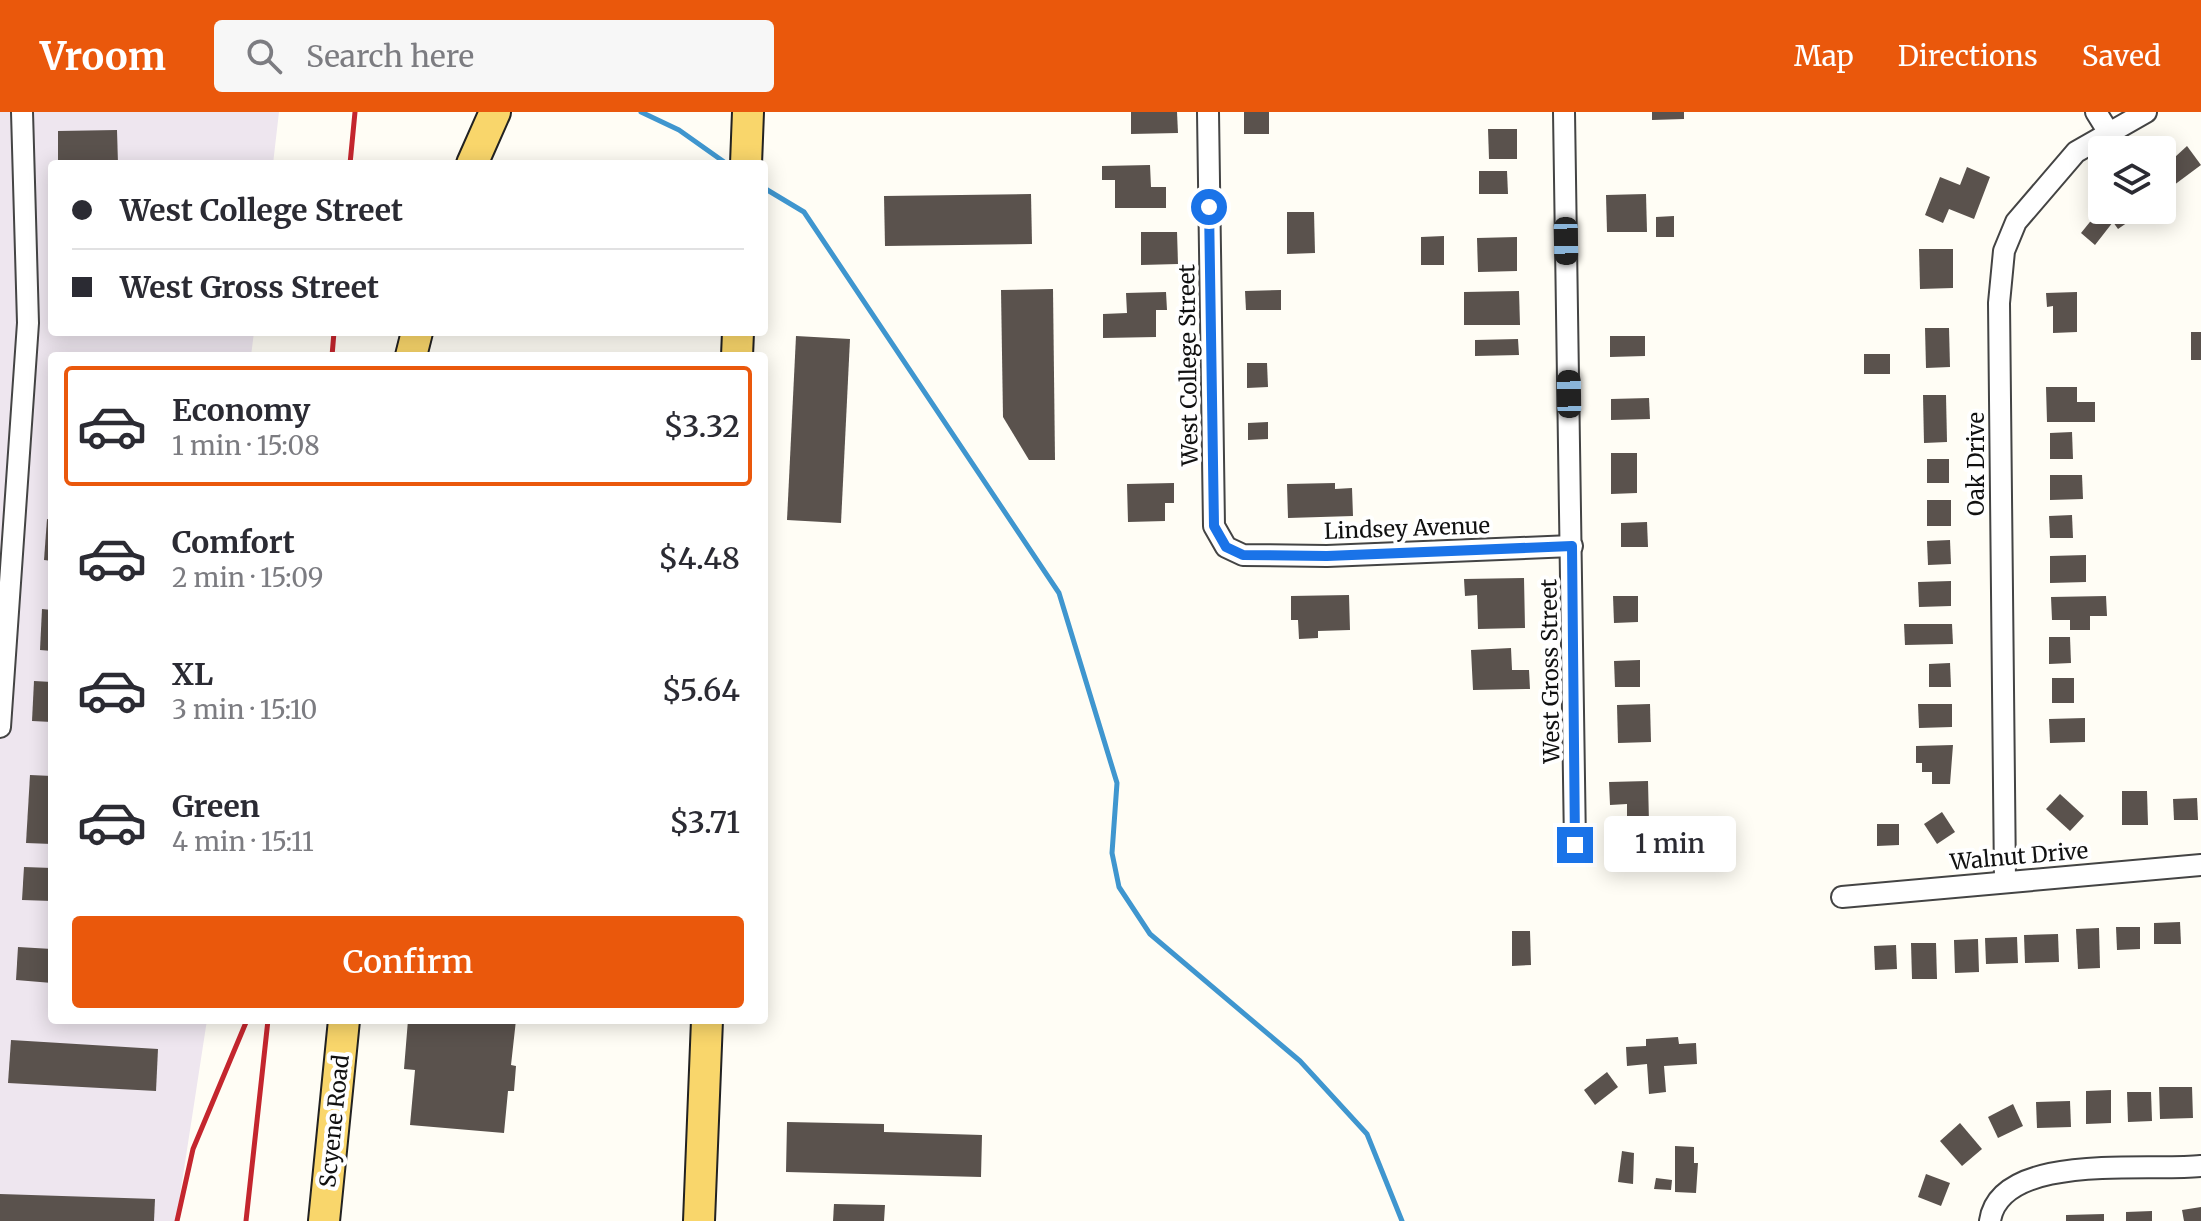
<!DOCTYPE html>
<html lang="en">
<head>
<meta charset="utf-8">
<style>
	:root { --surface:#fff; --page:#f7f7f7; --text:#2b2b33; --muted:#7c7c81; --line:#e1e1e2; --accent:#ea580c }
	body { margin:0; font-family:Merriweather,serif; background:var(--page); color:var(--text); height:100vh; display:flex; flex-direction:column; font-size:30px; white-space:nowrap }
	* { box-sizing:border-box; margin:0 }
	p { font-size:26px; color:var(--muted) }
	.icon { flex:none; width:44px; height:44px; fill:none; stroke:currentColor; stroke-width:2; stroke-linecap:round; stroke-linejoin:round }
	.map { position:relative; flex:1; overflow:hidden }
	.drawer { position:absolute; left:48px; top:240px; width:720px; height:672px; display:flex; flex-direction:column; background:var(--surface); border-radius:8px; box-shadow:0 4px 20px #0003 }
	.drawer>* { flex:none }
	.top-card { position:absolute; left:48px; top:48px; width:720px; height:176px; border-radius:8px; box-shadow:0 4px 20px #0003; display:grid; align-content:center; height:176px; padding:0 24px; background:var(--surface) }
	.controls { position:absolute; left:2088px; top:24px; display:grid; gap:16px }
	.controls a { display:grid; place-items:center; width:88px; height:88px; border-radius:8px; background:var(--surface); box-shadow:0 4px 20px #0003; font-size:40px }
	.end { position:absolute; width:36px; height:36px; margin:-18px; border:10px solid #1a73e8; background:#fff; box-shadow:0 0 0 4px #fff }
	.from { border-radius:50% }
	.bubble { position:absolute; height:56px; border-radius:8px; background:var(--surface); box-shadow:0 4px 20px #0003; font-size:26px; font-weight:600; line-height:56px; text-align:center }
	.car { position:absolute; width:24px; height:48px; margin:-24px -12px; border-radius:10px; box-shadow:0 0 6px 2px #0007; background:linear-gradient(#222 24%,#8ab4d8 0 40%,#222 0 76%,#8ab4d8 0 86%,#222 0) }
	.top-card b { display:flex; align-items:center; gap:28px; height:76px; font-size:30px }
	.top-card b+b { border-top:2px solid var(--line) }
	.top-card i { width:20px; height:20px; background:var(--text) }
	ul { padding:14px 0 0; list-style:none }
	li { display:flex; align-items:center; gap:24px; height:120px; margin:0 16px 12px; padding:0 8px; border:4px solid transparent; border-radius:8px }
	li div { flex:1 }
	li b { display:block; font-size:30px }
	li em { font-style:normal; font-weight:600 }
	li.active { border-color:var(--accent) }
	li>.icon { width:72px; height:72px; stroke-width:1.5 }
	.primary-button { display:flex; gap:16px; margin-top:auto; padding:16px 24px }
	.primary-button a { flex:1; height:92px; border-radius:8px; background:var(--accent); color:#fff; font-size:32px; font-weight:600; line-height:92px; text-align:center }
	header { display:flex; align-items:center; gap:48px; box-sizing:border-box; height:112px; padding:0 40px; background:var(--accent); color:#fff }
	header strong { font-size:38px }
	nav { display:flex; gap:44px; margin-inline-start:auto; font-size:28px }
	.search { width:560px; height:72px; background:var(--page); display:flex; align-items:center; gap:20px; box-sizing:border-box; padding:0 28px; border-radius:8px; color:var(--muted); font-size:30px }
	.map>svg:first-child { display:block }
</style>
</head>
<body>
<header>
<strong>Vroom</strong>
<div class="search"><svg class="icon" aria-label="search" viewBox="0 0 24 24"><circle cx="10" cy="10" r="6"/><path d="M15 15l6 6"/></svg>Search here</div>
<nav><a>Map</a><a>Directions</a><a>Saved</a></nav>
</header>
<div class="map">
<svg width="2201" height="1109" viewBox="0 0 2201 1109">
	<rect width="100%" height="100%" fill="#fffdf5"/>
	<path fill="#eee6ef" d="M0 0H279L273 52H52V220H254L251 244H52V908H207L176 1109H0Z"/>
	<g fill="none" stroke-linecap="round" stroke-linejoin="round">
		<g stroke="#3f96cf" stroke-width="5">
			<path d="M641 0 679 18 727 52"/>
			<path d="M764 76 804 100 1059 481 1117 671 1112 741 1119 775 1150 822 1300 949 1367 1022 1402 1109"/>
		</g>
	</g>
	<g fill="#5a524d">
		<path d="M1131 0H1177L1178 21 1131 22Z"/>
		<rect x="1244" y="0" width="25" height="22"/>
		<path d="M1652 0H1684V7L1652 8Z"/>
		<path d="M1488 17H1517V47H1489Z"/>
		<path d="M117 18 118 52H58V19Z"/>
		<path d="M2187 34 2201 53 2162 82V57Z"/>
		<path d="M1150 53 1151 75H1166V96H1115V68H1102V54Z"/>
		<path d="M1967 55 1990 65 1974 107 1949 97 1943 111 1925 103 1940 65 1960 73Z"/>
		<path d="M1479 59H1507L1508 82H1479Z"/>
		<path d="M1031 82 1032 132 885 134 884 84Z"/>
		<path d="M1646 82 1647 120H1607L1606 83Z"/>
		<path d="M2102 95V98H2124L2131 108 2118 117 2113 110 2095 133 2081 121Z"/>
		<path d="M1287 100H1314L1315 141 1287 142Z"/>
		<path d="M1674 104V125H1656V105Z"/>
		<path d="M1141 120H1177L1178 152 1141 153Z"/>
		<path d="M1444 124V153H1421V125Z"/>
		<path d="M1517 125V159L1478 160 1477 126Z"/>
		<path d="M1919 137H1953V176L1920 177Z"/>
		<path d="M1053 177 1055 348H1029L1003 305 1001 178Z"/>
		<path d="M1281 178V198H1246L1245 179Z"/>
		<path d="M1519 179 1520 213H1464V180Z"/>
		<path d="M1166 180 1167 198H1156V225L1103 226V202L1127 201 1126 181Z"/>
		<path d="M2077 180V220L2053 221V194L2047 195 2046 181Z"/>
		<path d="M1925 216H1949L1950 255 1926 256Z"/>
		<rect x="2191" y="220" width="10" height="28"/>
		<path d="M796 224 850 227 841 411 787 408Z"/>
		<path d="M1610 224H1645V244L1610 245Z"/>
		<path d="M1518 227 1519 243 1475 244V228Z"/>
		<rect x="1864" y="242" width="26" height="20"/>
		<path d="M1247 251H1267L1268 275 1247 276Z"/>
		<path d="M2046 275H2077V290H2095V310H2047Z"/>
		<path d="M1923 283H1946L1947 330 1924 331Z"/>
		<path d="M1649 286 1650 307 1611 308V287Z"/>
		<path d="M1268 310V327L1248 328V311Z"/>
		<path d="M2072 320 2073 347H2050V321Z"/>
		<path d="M1611 341H1637V381L1611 382Z"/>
		<rect x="1927" y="347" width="22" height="24"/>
		<path d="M2050 363H2082L2083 387 2050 388Z"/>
		<path d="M1174 371V391H1165V409L1128 410 1127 372Z"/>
		<path d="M1335 371V377L1352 376 1353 404 1288 406 1287 372Z"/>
		<rect x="1927" y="388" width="24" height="26"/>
		<path d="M2072 403 2073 426H2050L2049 404Z"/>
		<path d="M47 407 52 408V449L44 448Z"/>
		<path d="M1647 410 1648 435H1621V411Z"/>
		<path d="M1950 428 1951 452 1928 453 1927 429Z"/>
		<path d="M2086 443V470L2050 471V444Z"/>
		<path d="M1524 466 1525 516 1478 517 1477 483 1465 484 1464 467Z"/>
		<path d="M1951 469V494L1919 495 1918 470Z"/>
		<path d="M1349 483 1350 518 1318 519V526L1299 527 1298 508H1291V484Z"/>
		<path d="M1613 484H1638V510L1614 511Z"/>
		<path d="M2106 484 2107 504H2090V518H2070V508H2052L2051 485Z"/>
		<path d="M42 497 52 498V539L40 538Z"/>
		<path d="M1904 512H1952L1953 532 1905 533Z"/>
		<path d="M2049 525H2070L2071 551 2049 552Z"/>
		<path d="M1511 536 1512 558H1529L1530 577 1473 578 1471 538Z"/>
		<path d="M1640 548V575H1615L1614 549Z"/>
		<path d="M1950 551 1951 575H1929V552Z"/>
		<rect x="2052" y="566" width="22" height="25"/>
		<path d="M34 569 52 570V610L32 609Z"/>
		<path d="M1650 592 1651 630 1618 631 1617 593Z"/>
		<path d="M1918 592H1952V615L1919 616Z"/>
		<path d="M2085 606V630L2050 631 2049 607Z"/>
		<path d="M1953 633 1950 672H1932V660H1922V651H1916V634Z"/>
		<path d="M30 663 52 664V732L26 731Z"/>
		<path d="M1648 669 1649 711 1627 712V692L1610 693 1609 670Z"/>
		<path d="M2122 679H2147L2148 713H2122Z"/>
		<path d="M2060 682 2084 704 2070 719 2046 697Z"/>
		<path d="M2197 686 2198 708H2174L2173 687Z"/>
		<path d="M1942 700 1955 720 1937 732 1924 712Z"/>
		<path d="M1877 712H1899V733L1877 734Z"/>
		<path d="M24 755 52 756V789L22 788Z"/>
		<path d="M2180 810 2181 832H2154V811Z"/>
		<path d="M2116 815H2140V837L2117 838Z"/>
		<path d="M2099 816 2100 856 2078 857 2076 817Z"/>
		<path d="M1512 819H1530L1531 853 1512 854Z"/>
		<path d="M2058 822 2059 850 2025 851 2024 823Z"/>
		<path d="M2017 825 2018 851 1986 852 1985 826Z"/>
		<path d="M1978 827 1979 860 1955 861 1954 828Z"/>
		<path d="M1911 831H1936L1937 867H1912Z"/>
		<path d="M1896 833 1897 857 1875 858 1874 834Z"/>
		<path d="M18 835 52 837V871L16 868Z"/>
		<path d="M408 908H516L511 953 516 954 514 979H508L504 1021 410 1013 415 958 404 957Z"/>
		<path d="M1678 925 1679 932 1696 931 1697 952 1664 954 1666 980 1649 982 1647 952 1627 954 1626 935 1646 934V927Z"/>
		<path d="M11 928 158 937 156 979 8 971Z"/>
		<path d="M1607 960 1618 975 1595 993 1584 978Z"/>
		<path d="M2159 975H2192L2193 1006 2160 1007Z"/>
		<path d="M2111 978V1011L2086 1012V979Z"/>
		<path d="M2127 980H2151L2152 1009 2128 1010Z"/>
		<path d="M2070 989 2071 1015 2037 1016 2036 990Z"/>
		<path d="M2013 992 2023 1014 1998 1026 1988 1005Z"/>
		<path d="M787 1010 884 1012V1020L982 1023 981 1065 786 1060Z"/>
		<path d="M1960 1011 1982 1037 1962 1054 1940 1029Z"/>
		<path d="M1675 1034 1694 1035V1051H1698L1696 1081 1675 1080Z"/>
		<path d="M1622 1039 1634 1041 1633 1072 1618 1070Z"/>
		<path d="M1926 1062 1950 1071 1941 1094 1918 1085Z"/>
		<path d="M1656 1066 1672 1068 1671 1078 1654 1077Z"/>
		<path d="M0 1082 155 1087 154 1109H0Z"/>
		<path d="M834 1092 885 1093 884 1109H833Z"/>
		<path d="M2201 1095V1109H2184L2182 1098Z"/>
		<path d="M2152 1099V1109H2126V1100Z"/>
		<path d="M2104 1102V1109H2066V1103Z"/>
	</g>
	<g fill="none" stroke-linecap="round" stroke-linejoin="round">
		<g stroke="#444" stroke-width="24">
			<g id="minor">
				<path d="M1208 0 1214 414 1226 435 1243 443 1327 444 1572 434"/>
				<path d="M1564 0 1575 733"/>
				<path d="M2096 0 2109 21"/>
				<path d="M0 615 28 211 22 0"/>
				<path d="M2005 769 1999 191 2004 139 2016 110 2076 40 2146 0"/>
				<path d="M1842 785 2201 753"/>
				<path d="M1990 1109C2000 1039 2150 1060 2201 1054"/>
			</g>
		</g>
		<g stroke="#222" stroke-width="34">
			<g id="primary">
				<path d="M472 52 495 0"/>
				<path d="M746 52 748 0"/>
				<path d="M411 244 417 220"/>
				<path d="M737 244 738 220"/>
				<path d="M324 1109 344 908"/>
				<path d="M699 1109 707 908"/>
			</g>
		</g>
		<use href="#minor" stroke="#fff" stroke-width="20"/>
		<use href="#primary" stroke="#f9d66b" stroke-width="30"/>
		<g stroke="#c4262e" stroke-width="5">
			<path d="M350 52 355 0"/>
			<path d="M332 244 334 220"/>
			<path d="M177 1109 193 1037 247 908"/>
			<path d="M246 1109 268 908"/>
		</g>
	</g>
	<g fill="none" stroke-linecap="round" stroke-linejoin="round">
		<path stroke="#1a73e8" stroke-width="10" d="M1209 95 1214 414 1226 435 1243 443 1327 444 1572 434 1575 733"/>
	</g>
	<g text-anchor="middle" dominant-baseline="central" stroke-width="8" stroke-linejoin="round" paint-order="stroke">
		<g font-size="22" fill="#111" stroke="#fff">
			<text transform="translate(1188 253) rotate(-91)">West College Street</text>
			<text transform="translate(1976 352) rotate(-90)">Oak Drive</text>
			<text transform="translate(1407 416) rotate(-2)">Lindsey Avenue</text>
			<text transform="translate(1550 559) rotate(-91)">West Gross Street</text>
			<text transform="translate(2019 744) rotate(-5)">Walnut Drive</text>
			<text transform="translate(334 1009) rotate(-84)">Scyene Road</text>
		</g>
	</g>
</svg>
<div class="controls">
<a><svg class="icon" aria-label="layers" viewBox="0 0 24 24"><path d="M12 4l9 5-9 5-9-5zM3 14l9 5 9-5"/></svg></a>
</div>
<i class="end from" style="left:1209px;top:95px"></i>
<i class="end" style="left:1575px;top:733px"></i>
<div class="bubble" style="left:1604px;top:704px;width:132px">1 min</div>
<i class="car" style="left:1566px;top:129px;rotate:179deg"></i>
<i class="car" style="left:1569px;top:282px;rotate:359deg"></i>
<div class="top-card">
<b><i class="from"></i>West College Street</b>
<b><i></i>West Gross Street</b>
</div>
<section class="drawer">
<ul>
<li class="active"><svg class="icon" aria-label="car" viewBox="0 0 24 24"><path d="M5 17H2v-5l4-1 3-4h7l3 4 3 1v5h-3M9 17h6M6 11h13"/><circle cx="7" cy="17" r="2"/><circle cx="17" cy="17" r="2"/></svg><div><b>Economy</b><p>1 min · 15:08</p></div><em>$3.32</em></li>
<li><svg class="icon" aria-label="car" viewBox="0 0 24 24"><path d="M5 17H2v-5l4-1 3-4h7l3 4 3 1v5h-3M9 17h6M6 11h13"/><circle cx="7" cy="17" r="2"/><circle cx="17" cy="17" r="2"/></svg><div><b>Comfort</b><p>2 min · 15:09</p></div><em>$4.48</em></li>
<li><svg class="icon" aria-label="car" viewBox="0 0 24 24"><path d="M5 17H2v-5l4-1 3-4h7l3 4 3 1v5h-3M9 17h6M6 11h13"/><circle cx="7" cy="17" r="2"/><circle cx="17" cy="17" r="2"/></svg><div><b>XL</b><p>3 min · 15:10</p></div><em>$5.64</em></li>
<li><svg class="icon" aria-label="car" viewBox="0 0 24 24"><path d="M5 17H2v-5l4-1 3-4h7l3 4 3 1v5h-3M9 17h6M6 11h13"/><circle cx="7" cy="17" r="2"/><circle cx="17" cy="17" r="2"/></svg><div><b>Green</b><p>4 min · 15:11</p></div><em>$3.71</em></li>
</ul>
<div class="primary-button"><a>Confirm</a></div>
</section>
</div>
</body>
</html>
